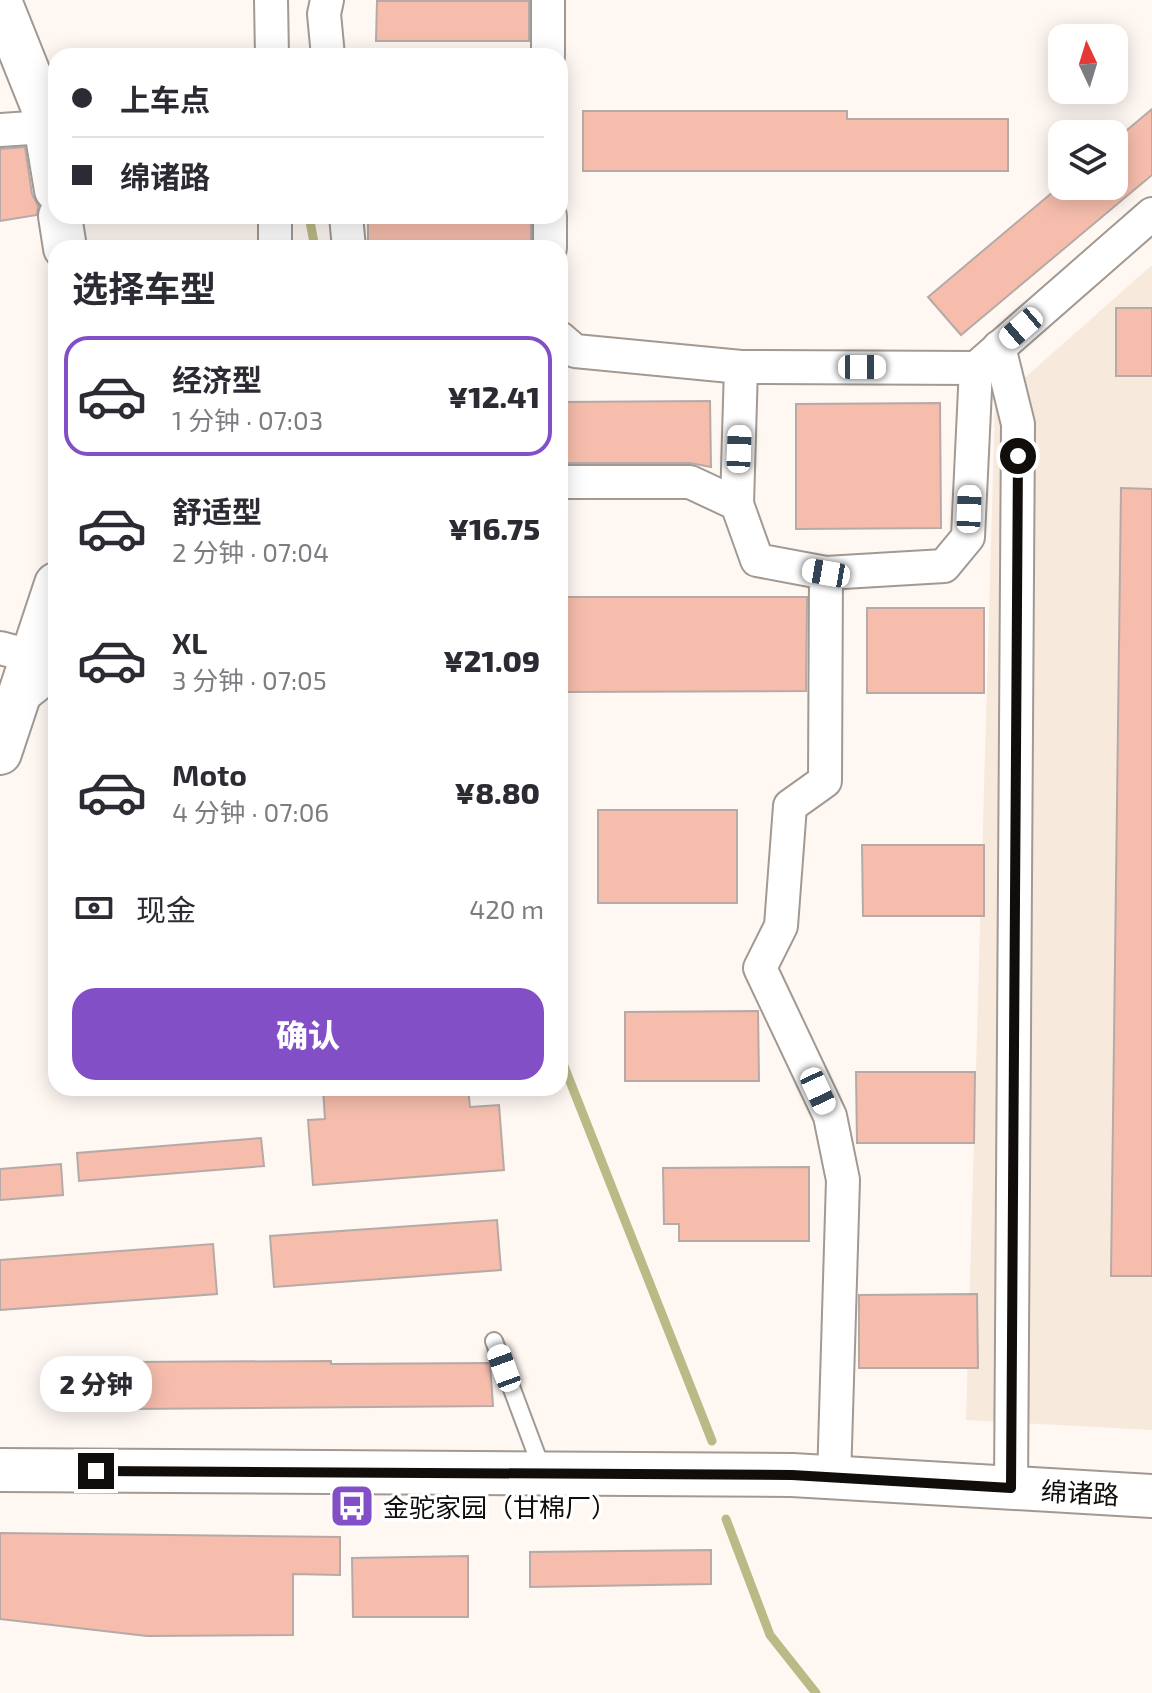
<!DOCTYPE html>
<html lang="zh">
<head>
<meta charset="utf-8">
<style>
	:root { --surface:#fff; --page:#f7f7f7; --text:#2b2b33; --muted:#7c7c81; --line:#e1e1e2; --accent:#824fc7 }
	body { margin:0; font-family:"Exo 2","Noto Sans SC",sans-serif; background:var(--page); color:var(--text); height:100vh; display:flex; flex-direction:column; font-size:30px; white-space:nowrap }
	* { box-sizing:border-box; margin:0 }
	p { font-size:26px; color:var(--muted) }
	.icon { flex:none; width:44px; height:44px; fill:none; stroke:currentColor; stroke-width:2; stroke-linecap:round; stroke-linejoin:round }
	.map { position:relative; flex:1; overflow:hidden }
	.details { position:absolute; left:48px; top:240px; width:520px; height:856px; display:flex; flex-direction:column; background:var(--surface); border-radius:24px; box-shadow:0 4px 20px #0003 }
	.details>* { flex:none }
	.banner { position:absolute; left:48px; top:48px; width:520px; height:176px; border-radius:24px; box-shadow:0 4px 20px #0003; display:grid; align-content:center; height:176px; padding:0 24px; background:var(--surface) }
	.needle { width:52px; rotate:356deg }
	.tools { position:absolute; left:1048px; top:24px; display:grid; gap:16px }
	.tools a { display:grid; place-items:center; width:80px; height:80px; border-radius:16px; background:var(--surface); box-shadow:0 4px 20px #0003; font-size:40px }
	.end { position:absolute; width:36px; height:36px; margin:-18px; border:10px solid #100d0b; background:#fff; box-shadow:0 0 0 4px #fff }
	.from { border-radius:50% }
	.bubble { position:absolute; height:56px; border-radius:24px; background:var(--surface); box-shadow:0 4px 20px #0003; font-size:26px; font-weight:800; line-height:56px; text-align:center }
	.car { position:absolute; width:24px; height:48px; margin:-24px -12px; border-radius:10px; box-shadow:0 0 6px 2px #0007; background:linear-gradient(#fff 24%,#345 0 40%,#fff 0 76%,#345 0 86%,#fff 0) }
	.banner b { display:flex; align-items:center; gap:28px; height:76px; font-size:30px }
	.banner b+b { border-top:2px solid var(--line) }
	.banner i { width:20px; height:20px; background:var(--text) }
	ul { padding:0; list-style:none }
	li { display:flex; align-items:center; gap:24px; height:120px; margin:0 16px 12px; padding:0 8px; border:4px solid transparent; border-radius:24px }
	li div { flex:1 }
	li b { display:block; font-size:30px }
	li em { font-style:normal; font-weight:800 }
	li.selected { border-color:var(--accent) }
	li>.icon { width:72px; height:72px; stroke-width:1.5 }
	h2 { padding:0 24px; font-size:36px; line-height:96px }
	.pay { display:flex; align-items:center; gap:20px; height:88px; padding:0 24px; font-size:30px }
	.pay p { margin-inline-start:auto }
	.action { display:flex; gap:16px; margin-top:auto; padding:16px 24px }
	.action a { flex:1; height:92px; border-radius:24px; background:var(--accent); color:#fff; font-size:32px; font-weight:800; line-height:92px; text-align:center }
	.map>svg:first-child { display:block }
</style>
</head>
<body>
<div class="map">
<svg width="1152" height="1693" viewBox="0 0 1152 1693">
	<rect width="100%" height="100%" fill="#fff7f2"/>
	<path fill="#f8e9dd" d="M1152 265V1430L966 1420 995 404Z"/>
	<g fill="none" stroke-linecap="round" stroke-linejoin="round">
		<g stroke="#b9bb87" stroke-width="9">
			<path d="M309 216 315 248"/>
			<path d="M560 1056 712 1441"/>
			<path d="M726 1519 770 1635 816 1693"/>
		</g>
	</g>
	<g fill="#f6bdac" stroke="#b5aaa7" stroke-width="2">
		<path d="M377 1H529V41H376Z"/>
		<path d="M1152 109V175L961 335 928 297 1060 186H1114V141Z"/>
		<path d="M583 111H847V119H1008V171H583Z"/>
		<path d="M25 147 32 194 38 206 37 215 0 221V149Z"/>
		<path d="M368 216H531V247L368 248Z"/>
		<rect x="1116" y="308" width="36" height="68"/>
		<path d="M710 401 711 467 690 463H560V402Z"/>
		<path d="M940 403 941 528 796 529V404Z"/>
		<path d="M1121 488 1152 489V1276H1111Z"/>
		<path d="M560 597H807L806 691 560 692Z"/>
		<rect x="867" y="608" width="117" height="85"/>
		<rect x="598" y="810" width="139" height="93"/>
		<path d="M862 845H984V916H863Z"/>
		<path d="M758 1011 759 1081H625V1012Z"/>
		<path d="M856 1072H975L974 1143H857Z"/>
		<path d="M323 1088H468L470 1107 499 1105 504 1170 313 1185 308 1120 325 1119Z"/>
		<path d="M261 1138 264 1166 79 1181 77 1153Z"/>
		<path d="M61 1164 63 1195 0 1200V1169Z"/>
		<path d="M809 1167V1241H679V1224H664L663 1168Z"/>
		<path d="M497 1220 501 1270 274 1287 270 1236Z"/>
		<path d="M213 1244 217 1294 0 1310V1260Z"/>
		<path d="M977 1294 978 1368H859V1295Z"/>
		<path d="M331 1361V1364L490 1363 493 1406 127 1409V1362Z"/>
		<path d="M0 1533 340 1537V1575L293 1574V1635L147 1636 0 1619Z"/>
		<path d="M711 1550V1584L530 1587V1552Z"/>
		<path d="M468 1556V1617H353L352 1558Z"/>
	</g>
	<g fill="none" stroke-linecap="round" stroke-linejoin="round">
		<g stroke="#a19992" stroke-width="20">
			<path id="service" d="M494 1341 543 1472"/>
		</g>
		<g stroke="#a19992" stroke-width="36">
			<g id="minor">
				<path d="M271 0 272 56"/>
				<path d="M327 0 324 14 328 56"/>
				<path d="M548 0V56"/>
				<path d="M0 130 46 127"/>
				<path d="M275 216V241"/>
				<path d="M346 216 349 248"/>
				<path d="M550 216V248"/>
				<path d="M560 338 575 351 741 367 737 504"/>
				<path d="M999 347 1018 424 1011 1488"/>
				<path d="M741 367 976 368 1152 214"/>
				<path d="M560 482H690L737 504 757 560 826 573 825 781 790 806 781 926 760 968 830 1116 843 1180 834 1480"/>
				<path d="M826 573 944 566 968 537 976 368"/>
				<path d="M0 648 31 656"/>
				<path d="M15 703 56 670"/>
			</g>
		</g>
		<g stroke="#a19992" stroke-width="46">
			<g id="tertiary">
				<path d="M0 1 42 106 56 190"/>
				<path d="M60 216 65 248"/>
				<path d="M0 753 56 584"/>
				<path d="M0 1470 792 1475 1152 1496"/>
			</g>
		</g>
		<use href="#service" stroke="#fff" stroke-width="16"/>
		<use href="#minor" stroke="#fff" stroke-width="32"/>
		<use href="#tertiary" stroke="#fff" stroke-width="42"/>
	</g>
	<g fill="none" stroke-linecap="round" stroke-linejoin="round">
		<path stroke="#100d0b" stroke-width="10" d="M96 1471 792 1475 1011 1488 1018 456"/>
	</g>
	<defs>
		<g id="bus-square" transform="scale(2.3)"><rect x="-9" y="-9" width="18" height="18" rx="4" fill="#824fc7" stroke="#fff"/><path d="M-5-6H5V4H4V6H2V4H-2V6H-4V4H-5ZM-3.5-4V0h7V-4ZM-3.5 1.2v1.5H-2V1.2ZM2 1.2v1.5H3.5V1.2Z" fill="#fff"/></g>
	</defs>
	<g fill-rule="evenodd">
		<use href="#bus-square" x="352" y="1506"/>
	</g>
	<g text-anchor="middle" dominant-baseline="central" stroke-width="7" stroke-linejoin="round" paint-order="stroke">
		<g font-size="26" fill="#100d0b" stroke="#fff">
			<text transform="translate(1080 1492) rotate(3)">绵诸路</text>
		</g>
		<g font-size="26" fill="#100d0b" stroke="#fff" text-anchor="start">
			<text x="383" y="1506">金驼家园（甘棉厂）</text>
		</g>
	</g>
</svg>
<div class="tools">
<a><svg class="needle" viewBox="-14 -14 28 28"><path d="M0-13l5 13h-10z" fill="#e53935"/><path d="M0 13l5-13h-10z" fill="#7c7c81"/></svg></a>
<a><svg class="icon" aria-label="layers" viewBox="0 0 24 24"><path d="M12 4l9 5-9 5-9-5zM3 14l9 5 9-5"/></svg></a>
</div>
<i class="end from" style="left:1018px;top:456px"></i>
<i class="end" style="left:96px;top:1471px"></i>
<div class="bubble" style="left:40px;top:1356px;width:112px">2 分钟</div>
<i class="car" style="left:1021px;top:328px;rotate:229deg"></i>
<i class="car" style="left:862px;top:367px;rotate:90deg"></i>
<i class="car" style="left:739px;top:449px;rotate:2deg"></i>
<i class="car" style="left:969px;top:509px;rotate:2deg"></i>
<i class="car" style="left:826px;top:573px;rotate:280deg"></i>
<i class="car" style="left:818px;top:1091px;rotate:155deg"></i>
<i class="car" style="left:504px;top:1368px;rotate:340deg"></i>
<div class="banner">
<b><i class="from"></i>上车点</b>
<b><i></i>绵诸路</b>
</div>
<section class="details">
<h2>选择车型</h2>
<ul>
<li class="selected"><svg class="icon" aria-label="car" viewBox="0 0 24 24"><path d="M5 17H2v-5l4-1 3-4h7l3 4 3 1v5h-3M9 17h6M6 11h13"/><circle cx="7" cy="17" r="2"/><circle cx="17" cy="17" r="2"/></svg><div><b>经济型</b><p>1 分钟 · 07:03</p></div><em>¥12.41</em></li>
<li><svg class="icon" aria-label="car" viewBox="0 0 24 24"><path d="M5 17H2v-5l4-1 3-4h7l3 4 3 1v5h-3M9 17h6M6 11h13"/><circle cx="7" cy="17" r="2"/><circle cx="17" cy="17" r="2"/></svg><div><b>舒适型</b><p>2 分钟 · 07:04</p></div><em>¥16.75</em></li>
<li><svg class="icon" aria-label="car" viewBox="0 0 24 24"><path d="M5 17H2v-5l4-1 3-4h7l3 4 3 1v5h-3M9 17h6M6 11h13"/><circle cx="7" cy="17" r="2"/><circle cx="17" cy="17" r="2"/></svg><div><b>XL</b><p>3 分钟 · 07:05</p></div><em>¥21.09</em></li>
<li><svg class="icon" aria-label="car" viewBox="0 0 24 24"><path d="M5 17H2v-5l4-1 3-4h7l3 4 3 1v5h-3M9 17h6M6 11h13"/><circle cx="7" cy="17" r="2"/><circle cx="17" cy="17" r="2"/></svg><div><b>Moto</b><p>4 分钟 · 07:06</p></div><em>¥8.80</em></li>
</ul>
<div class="pay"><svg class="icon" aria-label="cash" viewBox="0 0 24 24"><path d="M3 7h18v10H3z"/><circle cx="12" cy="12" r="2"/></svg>现金<p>420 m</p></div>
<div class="action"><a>确认</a></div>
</section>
</div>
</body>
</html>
